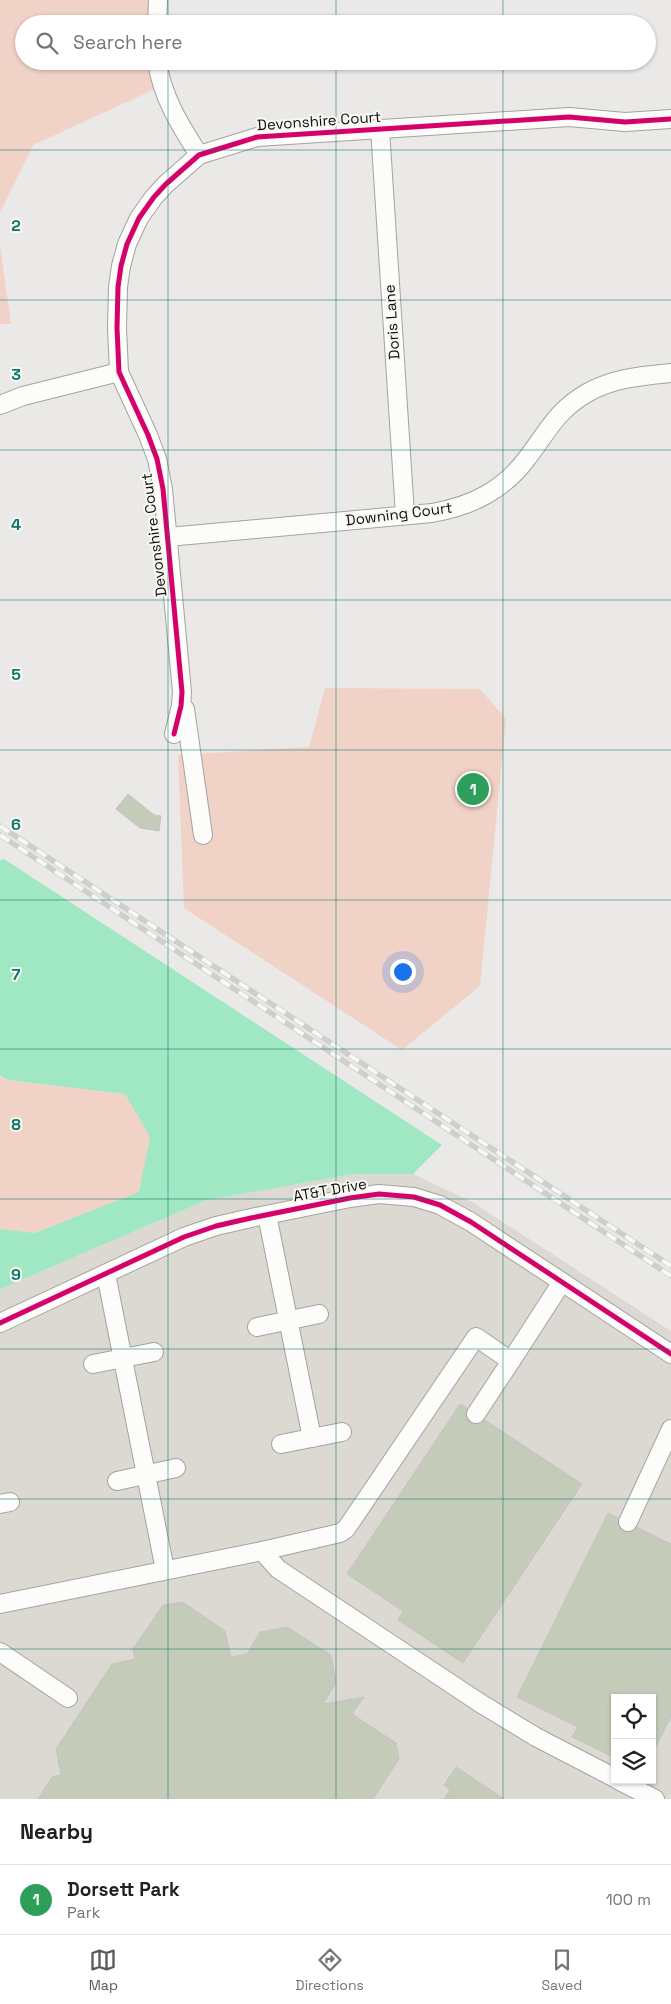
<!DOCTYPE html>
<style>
:root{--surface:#fff;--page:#f2f2f2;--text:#202124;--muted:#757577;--line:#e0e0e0;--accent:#5a5958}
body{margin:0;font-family:"Space Grotesk",sans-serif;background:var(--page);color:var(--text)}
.controls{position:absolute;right:15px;bottom:15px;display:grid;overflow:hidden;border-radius:0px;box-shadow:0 1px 4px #0004}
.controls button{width:45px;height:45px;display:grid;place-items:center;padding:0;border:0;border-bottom:1px solid var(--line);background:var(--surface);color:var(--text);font:25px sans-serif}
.you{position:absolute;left:402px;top:971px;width:18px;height:18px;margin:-12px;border:4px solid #fff;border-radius:50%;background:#1a73e8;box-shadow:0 0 0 8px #1a73e833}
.badge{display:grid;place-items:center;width:32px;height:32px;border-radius:50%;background:var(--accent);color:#fff;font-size:16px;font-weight:700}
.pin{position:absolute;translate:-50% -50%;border:2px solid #fff;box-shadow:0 1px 5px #0006}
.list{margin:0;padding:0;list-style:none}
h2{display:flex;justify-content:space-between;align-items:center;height:65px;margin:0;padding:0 20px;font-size:21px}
h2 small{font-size:16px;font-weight:400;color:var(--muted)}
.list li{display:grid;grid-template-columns:32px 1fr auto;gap:15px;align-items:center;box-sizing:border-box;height:70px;padding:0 20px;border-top:1px solid var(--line)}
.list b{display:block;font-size:19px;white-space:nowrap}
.list p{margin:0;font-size:16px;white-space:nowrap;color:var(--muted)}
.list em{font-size:16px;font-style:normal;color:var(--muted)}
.icon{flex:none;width:28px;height:28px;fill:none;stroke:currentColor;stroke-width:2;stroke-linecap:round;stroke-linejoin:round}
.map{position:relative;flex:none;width:671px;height:1799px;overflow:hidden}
.search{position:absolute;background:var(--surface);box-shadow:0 1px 4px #0004;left:15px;right:15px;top:15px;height:55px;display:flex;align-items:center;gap:12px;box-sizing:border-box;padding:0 18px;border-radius:28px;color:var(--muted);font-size:19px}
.sheet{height:135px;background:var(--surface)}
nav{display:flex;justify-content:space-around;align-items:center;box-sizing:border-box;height:70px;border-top:1px solid var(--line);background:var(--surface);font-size:14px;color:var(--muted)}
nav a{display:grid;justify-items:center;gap:2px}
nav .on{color:var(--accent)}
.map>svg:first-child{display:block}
.built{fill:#dbd9d2;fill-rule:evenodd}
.green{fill:#f1d2c7}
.water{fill:#9fe8c3}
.building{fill:#c4cbb9;stroke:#c4c4c2}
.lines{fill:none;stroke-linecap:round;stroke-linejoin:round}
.minor-casing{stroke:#a4a3a1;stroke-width:20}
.minor{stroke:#fcfcfb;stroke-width:18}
.rail-casing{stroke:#cececd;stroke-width:5.5}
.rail{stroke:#f8f8f3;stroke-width:4;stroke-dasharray:11;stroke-linecap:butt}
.cycleway-casing{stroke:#f8f8f3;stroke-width:8}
.cycleway{stroke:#d6006c;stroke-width:5}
.grid{fill:none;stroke:#0f766e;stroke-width:1;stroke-opacity:0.55}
.labels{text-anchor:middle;stroke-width:4;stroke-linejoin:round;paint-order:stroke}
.street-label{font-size:15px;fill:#0d0c0b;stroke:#f8f8f3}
.grid-label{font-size:16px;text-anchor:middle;font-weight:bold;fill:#0f766e;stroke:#f8f8f3;stroke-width:4;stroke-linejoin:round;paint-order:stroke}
</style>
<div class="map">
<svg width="671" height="1799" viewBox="0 0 671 1799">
<rect width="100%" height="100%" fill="#eae9e7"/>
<path class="built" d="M 353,1174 L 413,1174 L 472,1202 L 671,1331 L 671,1799 L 0,1799 L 0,1289 L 207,1200 ZM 615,1698 L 652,1698 L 652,1780 L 615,1780 Z"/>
<g class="green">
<polygon points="0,0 148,0 150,24 24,24 24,61 153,61 155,89 33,145 0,213"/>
<polygon points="0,246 11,324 0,324"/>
<polygon points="325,688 480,689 506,719 480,986 402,1050 184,908 178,755 309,747"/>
<polygon points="0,1075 8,1080 125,1094 150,1137 140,1192 35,1233 0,1229"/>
</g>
<polygon class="water" points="4,859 442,1145 413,1174 353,1174 207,1200 0,1289 0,1229 35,1233 139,1192 150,1137 125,1094 8,1080 0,1075 0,860"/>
<g class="building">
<polygon points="128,794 154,815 161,816 159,831 140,828 116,809"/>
<polygon points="460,1404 467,1408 465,1414 470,1423 476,1425 485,1420 582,1484 463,1663 398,1620 403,1611 347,1574"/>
<polygon points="608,1513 618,1518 618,1523 623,1531 629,1532 637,1527 671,1544 671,1717 652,1754 652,1698 615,1698 615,1758 572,1737 578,1727 517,1697"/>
<polygon points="183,1602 225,1631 231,1657 247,1654 260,1632 287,1627 331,1655 336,1683 323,1704 364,1697 352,1714 396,1743 399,1759 373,1799 38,1799 52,1777 61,1775 56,1749 112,1664 135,1659 133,1649 163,1605"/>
<polygon points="456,1767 504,1799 444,1799 450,1790 444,1785"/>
</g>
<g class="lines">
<g class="minor-casing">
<g id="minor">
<polyline points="157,24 158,0"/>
<path d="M 157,61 C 162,97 180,125 199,155"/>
<polyline points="380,129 405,515"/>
<polyline points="0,405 23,396 119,372"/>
<path d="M 168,537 L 432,513 C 472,506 504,490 528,457 C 548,431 556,411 587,393 C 613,378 641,376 671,373"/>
<polyline points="185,709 203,835"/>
<polyline points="174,734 181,706 182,692 163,489 157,459 148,435 119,372 117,328 118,287 121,266 127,244 139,218 154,197 166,184 199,155 257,137 569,117 625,122 671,119"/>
<polyline points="267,1215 312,1438"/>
<polyline points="106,1274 165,1570"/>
<polyline points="0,1323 184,1237 216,1226 251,1218 350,1198 379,1194 414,1197 440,1205 471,1222 671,1354"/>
<polyline points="257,1327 319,1314"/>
<polyline points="93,1364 154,1352"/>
<polyline points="476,1414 511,1361"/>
<polyline points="281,1444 342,1432"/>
<polyline points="117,1481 176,1468"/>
<polyline points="0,1504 10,1502"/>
<polyline points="628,1522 671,1429"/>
<polyline points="262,1551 278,1569 480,1703 536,1737 615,1778"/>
<polyline points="0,1604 262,1551 340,1533 346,1529 476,1337 511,1361 562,1282"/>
<polyline points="0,1652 68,1698"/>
<polyline points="618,1780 655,1799"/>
</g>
</g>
<use href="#minor" class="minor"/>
<g class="rail-casing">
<g id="rail">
<polyline points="0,826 671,1266"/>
<polyline points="0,835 671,1276"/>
</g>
</g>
<use href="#rail" class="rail"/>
<g class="cycleway-casing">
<g id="cycleway">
<polyline points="174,734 181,706 182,692 163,489 157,459 148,435 119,372 117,328 118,287 121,266 127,244 139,218 154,197 166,184 199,155 257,137 569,117 625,122 671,119"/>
<polyline points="0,1323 184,1237 216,1226 251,1218 350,1198 379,1194 414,1197 440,1205 471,1222 671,1354"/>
</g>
</g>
<use href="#cycleway" class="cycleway"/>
</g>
<path class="grid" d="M 168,0 L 168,24M 336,0 L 336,24M 503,0 L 503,24M 168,61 L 168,1799M 336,61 L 336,1799M 503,61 L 503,1799M 0,150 L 671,150M 0,300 L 671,300M 0,450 L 671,450M 0,600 L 671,600M 0,750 L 671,750M 0,900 L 671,900M 0,1049 L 671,1049M 0,1199 L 671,1199M 0,1349 L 671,1349M 0,1499 L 671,1499M 0,1649 L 671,1649"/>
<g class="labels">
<g class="street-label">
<text transform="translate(319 121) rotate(-4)" y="5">Devonshire Court</text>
<text transform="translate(392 322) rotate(-94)" y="5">Doris Lane</text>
<text transform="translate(399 514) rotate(-7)" y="5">Downing Court</text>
<text transform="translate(154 535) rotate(-97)" y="5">Devonshire Court</text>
<text transform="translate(330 1190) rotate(-10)" y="5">AT&amp;T Drive</text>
</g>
</g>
<g class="grid-label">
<text x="16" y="231">2</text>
<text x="16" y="380">3</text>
<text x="16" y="530">4</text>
<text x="16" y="680">5</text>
<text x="16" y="830">6</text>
<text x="16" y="980">7</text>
<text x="16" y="1130">8</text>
<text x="16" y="1280">9</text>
</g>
</svg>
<div class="controls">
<button><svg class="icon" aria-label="locate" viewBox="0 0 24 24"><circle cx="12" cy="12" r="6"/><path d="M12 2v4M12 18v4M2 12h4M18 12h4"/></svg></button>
<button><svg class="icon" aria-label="layers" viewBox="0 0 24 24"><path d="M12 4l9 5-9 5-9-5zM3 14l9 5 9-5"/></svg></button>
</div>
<div class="you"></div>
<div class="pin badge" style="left:473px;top:789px;background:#2e9e5b">1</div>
<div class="search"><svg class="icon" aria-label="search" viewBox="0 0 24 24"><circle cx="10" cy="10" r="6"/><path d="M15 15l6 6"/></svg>Search here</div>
</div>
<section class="sheet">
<h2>Nearby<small></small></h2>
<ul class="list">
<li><span class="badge" style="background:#2e9e5b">1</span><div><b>Dorsett Park</b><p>Park</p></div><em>100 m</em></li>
</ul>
</section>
<nav>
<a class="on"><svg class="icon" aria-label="map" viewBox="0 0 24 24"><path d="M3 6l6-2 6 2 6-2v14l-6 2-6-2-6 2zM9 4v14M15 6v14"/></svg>Map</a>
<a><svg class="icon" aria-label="directions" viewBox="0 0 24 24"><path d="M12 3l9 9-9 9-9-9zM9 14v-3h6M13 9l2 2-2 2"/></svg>Directions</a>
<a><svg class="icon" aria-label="saved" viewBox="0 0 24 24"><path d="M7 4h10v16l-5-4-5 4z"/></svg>Saved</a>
</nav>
